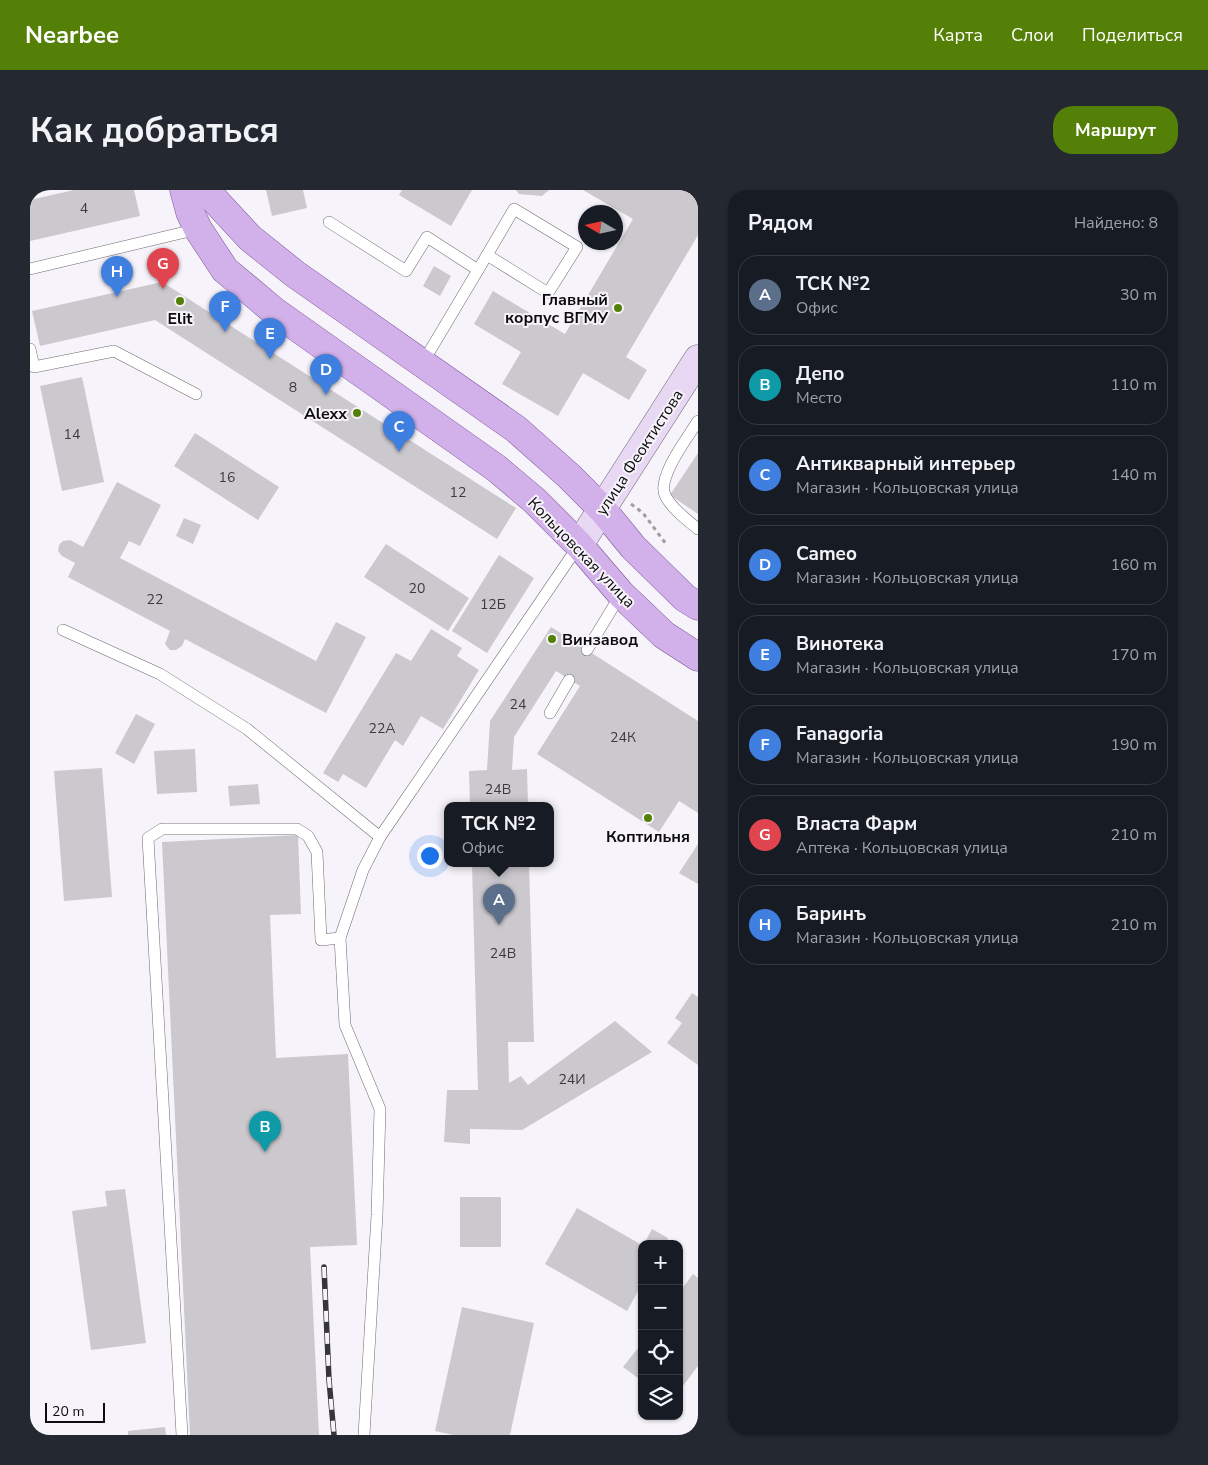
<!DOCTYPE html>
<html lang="ru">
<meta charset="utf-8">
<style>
:root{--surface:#171b24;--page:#242831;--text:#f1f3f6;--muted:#9ea1a6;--line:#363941;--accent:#558008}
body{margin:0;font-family:"Nunito Sans",sans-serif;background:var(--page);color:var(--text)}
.controls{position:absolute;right:15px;bottom:15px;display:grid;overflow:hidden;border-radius:10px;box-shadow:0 1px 4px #0004}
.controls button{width:45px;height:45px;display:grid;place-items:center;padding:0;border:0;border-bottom:1px solid var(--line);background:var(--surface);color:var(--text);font:25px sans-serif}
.compass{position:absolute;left:548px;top:15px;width:45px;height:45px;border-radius:50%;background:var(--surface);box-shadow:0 1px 4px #0004;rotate:279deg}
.scale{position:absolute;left:15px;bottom:12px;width:60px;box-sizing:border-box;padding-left:5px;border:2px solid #0c0b0d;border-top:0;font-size:14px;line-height:18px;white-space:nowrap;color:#0c0b0d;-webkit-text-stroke:4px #f7f3fa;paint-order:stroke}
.you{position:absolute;left:399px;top:665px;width:18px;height:18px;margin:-12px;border:4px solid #fff;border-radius:50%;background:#1a73e8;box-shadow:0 0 0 8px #1a73e833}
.badge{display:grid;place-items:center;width:32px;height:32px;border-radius:50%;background:var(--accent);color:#fff;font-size:16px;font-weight:700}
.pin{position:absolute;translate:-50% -41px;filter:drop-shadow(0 1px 2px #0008)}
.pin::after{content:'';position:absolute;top:26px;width:18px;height:15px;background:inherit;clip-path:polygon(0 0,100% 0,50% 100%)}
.popup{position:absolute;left:414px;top:612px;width:110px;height:65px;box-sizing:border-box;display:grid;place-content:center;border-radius:10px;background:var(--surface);filter:drop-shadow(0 1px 4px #0005);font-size:16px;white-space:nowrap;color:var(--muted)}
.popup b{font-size:19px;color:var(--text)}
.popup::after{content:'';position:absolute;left:50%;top:100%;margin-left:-10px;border:10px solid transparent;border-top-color:var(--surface)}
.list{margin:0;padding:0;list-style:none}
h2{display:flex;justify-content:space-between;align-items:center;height:65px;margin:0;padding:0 20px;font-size:21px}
h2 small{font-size:16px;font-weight:400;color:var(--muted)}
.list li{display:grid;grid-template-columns:32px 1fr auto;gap:15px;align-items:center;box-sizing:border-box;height:80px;margin:0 10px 10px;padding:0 10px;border:1px solid var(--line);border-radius:20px}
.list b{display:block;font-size:19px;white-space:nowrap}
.list p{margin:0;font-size:16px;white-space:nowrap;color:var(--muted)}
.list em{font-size:16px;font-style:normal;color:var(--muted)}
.icon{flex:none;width:28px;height:28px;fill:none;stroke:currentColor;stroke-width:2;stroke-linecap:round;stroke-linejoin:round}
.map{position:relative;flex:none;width:668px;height:1245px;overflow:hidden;border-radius:20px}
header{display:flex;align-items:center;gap:30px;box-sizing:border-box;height:70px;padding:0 25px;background:var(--accent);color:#fff}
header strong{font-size:24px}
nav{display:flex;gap:28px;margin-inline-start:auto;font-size:18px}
.intro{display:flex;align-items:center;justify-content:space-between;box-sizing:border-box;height:120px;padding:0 30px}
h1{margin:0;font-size:35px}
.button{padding:12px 22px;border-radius:20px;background:var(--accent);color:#fff;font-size:18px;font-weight:700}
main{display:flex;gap:30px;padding:0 30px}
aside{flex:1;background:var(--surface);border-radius:20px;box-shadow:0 1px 4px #0004}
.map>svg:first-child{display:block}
.building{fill:#cbc8ce}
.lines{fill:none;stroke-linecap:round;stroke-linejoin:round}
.lane-casing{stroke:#6d6a6f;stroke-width:12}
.secondary-casing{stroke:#6d6a6f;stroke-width:29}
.primary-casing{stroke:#795494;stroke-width:29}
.path{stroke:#a09da2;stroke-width:3;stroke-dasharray:4 4;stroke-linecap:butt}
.lane{stroke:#fff;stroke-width:11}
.secondary{stroke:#e8d8f4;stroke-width:28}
.primary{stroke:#d2b0ea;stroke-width:28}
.rail-casing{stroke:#363538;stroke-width:5.5}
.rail{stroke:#f7f3fa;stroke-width:4;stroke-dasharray:11;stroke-linecap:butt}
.poi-dot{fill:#558008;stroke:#f7f3fa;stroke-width:2}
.labels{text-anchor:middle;stroke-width:4;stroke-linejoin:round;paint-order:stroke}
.number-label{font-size:14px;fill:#3c3a3d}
.poi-label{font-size:16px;font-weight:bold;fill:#0c0b0d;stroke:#f7f3fa;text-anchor:end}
.street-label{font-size:16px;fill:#0c0b0d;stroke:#f7f3fa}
</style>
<header>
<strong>Nearbee</strong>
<nav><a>Карта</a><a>Слои</a><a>Поделиться</a></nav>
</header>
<div class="intro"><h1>Как добраться</h1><a class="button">Маршрут</a></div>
<main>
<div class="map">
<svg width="668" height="1245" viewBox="0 0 668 1245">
<rect width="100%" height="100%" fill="#f7f3fa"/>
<g class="building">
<polygon points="44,0 104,0 110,26 0,51 0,10"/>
<polygon points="236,0 273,0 277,18 242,26"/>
<polygon points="372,0 442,0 421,36 369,5"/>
<polygon points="486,0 519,0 512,6 489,4"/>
<polygon points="553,0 668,0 668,45 596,167 617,180 599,210 553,183 528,226 472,194 491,162 444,134 463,101 535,144 603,29"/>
<polygon points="404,76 421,86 410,106 393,96"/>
<polygon points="132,92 486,318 467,349 125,130 10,156 2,121"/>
<polygon points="52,187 74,292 32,301 10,196"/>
<polygon points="165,243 249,297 228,330 144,276"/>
<polygon points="668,263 668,324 640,305"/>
<polygon points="87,292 131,315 110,356 99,351 90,368 286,471 306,432 336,447 296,523 155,449 152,456 146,460 140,460 135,454 140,441 38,387 45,373 32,366 28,361 29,355 33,351 40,350 53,357"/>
<polygon points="154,328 171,335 163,354 146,346"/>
<polygon points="356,354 439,408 418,441 334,387"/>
<polygon points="469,365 504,388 457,463 422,441"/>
<polygon points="521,437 668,531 668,623 649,611 629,642 507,564 550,496 526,481 484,547 482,580 497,579 498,616 440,616 439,581 457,580 460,531"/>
<polygon points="401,439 432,458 427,466 449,480 413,539 391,526 373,556 365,550 336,598 313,584 308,592 293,583 366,463 381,471"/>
<polygon points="106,524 125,534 104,574 85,563"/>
<polygon points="165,559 167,602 127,604 124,561"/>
<polygon points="72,578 82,707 34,711 24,581"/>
<polygon points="228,594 230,614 200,616 198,596"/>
<polygon points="268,645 271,724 240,725 246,868 318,864 327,1055 280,1057 289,1245 160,1245 132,652"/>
<polygon points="668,654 668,694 649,683"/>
<polygon points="442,674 499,674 504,852 478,852 479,893 491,886 498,895 585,831 622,862 492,940 440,939 440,954 414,952 417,900 448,900"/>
<polygon points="662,803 668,807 668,875 637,853 652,833 645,828"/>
<polygon points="95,999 116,1153 61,1160 42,1021 77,1016 75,1001"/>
<rect x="430" y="1007" width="41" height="50"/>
<polygon points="547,1018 612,1055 612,1094 597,1121 515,1074"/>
<polygon points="622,1039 638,1048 635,1054 614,1054"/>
<polygon points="663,1084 668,1088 668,1176 649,1201 649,1103"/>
<polygon points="432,1117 504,1133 480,1245 423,1245 405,1241"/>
<polygon points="612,1153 612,1191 593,1177"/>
<polygon points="135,1237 136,1245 98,1245 98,1241"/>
</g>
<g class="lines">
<g class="lane-casing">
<g id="lane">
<polygon points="484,19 547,57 518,103 457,65"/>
<polyline points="299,32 376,81 397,47 448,80"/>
<polyline points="0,79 168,39"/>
<polyline points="0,159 4,177 84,161 166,204"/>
<polyline points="392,174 457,65"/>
<path d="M 668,231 C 658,247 627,287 635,305 C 640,317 658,331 668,339"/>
<polyline points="33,440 130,484 217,539 350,647"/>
<polyline points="557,460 591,404"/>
<polyline points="520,523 539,490"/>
<polyline points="152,1245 118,648 132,639 267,639 278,646 287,662 291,750 310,748"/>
<polyline points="334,1245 347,1025 350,919 315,835 310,748 333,680 350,647 549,355"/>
</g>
</g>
<g class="secondary-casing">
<polyline id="secondary" points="549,355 668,169"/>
</g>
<g class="primary-casing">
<g id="primary">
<polyline points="154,0 160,22 168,39 195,80 244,121 466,278 504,310 549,355 591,404 634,445 668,467"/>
<polyline points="179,0 181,6 220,48 265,84 486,239 539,286 572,319 603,357 655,408 668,416"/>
</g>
</g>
<polyline class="path" points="601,314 613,323 636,354"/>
<use href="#lane" class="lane"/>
<use href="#secondary" class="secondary"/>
<use href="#primary" class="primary"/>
<g class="rail-casing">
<polyline id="rail" points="294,1077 299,1190 304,1245"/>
</g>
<use href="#rail" class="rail"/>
</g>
<g class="poi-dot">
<circle cx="150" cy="111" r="5"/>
<circle cx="588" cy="118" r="5"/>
<circle cx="327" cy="223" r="5"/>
<circle cx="522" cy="449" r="5"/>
<circle cx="618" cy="628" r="5"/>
</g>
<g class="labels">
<g class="number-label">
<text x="54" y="23">4</text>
<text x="263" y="202">8</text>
<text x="42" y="249">14</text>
<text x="197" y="292">16</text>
<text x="428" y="307">12</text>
<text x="387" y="403">20</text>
<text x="125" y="414">22</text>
<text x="463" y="419">12Б</text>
<text x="488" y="519">24</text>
<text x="352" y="543">22А</text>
<text x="593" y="552">24К</text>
<text x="468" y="604">24В</text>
<text x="473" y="768">24В</text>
<text x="542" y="894">24И</text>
</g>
<g class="poi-label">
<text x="578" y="115">Главный<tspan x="578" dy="18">корпус ВГМУ</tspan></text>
<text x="150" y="134" text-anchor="middle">Elit</text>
<text x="317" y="229">Alexx</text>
<text x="532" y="455" text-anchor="start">Винзавод</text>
<text x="618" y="652" text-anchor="middle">Коптильня</text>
</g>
<g class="street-label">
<text transform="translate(609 262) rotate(-57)" y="6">улица Феоктистова</text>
<text transform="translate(552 362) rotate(46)" y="6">Кольцовская улица</text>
</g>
</g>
</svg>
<div class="controls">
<button>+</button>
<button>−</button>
<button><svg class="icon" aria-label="locate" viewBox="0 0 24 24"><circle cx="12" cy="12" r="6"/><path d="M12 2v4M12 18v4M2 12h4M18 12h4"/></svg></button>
<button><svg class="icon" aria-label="layers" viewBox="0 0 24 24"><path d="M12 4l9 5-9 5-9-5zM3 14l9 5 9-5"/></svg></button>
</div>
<svg class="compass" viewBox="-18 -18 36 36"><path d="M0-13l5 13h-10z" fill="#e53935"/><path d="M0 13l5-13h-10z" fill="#9ea1a6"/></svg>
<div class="scale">20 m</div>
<div class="you"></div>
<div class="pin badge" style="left:469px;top:735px;background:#5c6f8a">A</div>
<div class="popup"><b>ТСК №2</b>Офис</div>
<div class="pin badge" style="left:235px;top:962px;background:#0f9aa8">B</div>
<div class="pin badge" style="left:369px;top:262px;background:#3f7fe0">C</div>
<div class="pin badge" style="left:296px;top:205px;background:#3f7fe0">D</div>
<div class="pin badge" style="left:240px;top:169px;background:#3f7fe0">E</div>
<div class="pin badge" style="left:195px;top:142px;background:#3f7fe0">F</div>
<div class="pin badge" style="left:133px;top:99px;background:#e0444e">G</div>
<div class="pin badge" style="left:87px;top:107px;background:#3f7fe0">H</div>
</div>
<aside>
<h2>Рядом<small>Найдено: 8</small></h2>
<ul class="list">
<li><span class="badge" style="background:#5c6f8a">A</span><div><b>ТСК №2</b><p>Офис</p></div><em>30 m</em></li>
<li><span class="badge" style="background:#0f9aa8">B</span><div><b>Депо</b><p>Место</p></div><em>110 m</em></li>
<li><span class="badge" style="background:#3f7fe0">C</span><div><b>Антикварный интерьер</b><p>Магазин · Кольцовская улица</p></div><em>140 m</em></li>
<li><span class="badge" style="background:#3f7fe0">D</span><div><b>Cameo</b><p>Магазин · Кольцовская улица</p></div><em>160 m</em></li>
<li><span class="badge" style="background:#3f7fe0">E</span><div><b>Винотека</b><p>Магазин · Кольцовская улица</p></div><em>170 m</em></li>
<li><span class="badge" style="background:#3f7fe0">F</span><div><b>Fanagoria</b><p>Магазин · Кольцовская улица</p></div><em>190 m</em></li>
<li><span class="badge" style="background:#e0444e">G</span><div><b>Власта Фарм</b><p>Аптека · Кольцовская улица</p></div><em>210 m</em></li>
<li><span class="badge" style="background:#3f7fe0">H</span><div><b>Баринъ</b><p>Магазин · Кольцовская улица</p></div><em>210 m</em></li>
</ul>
</aside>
</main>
